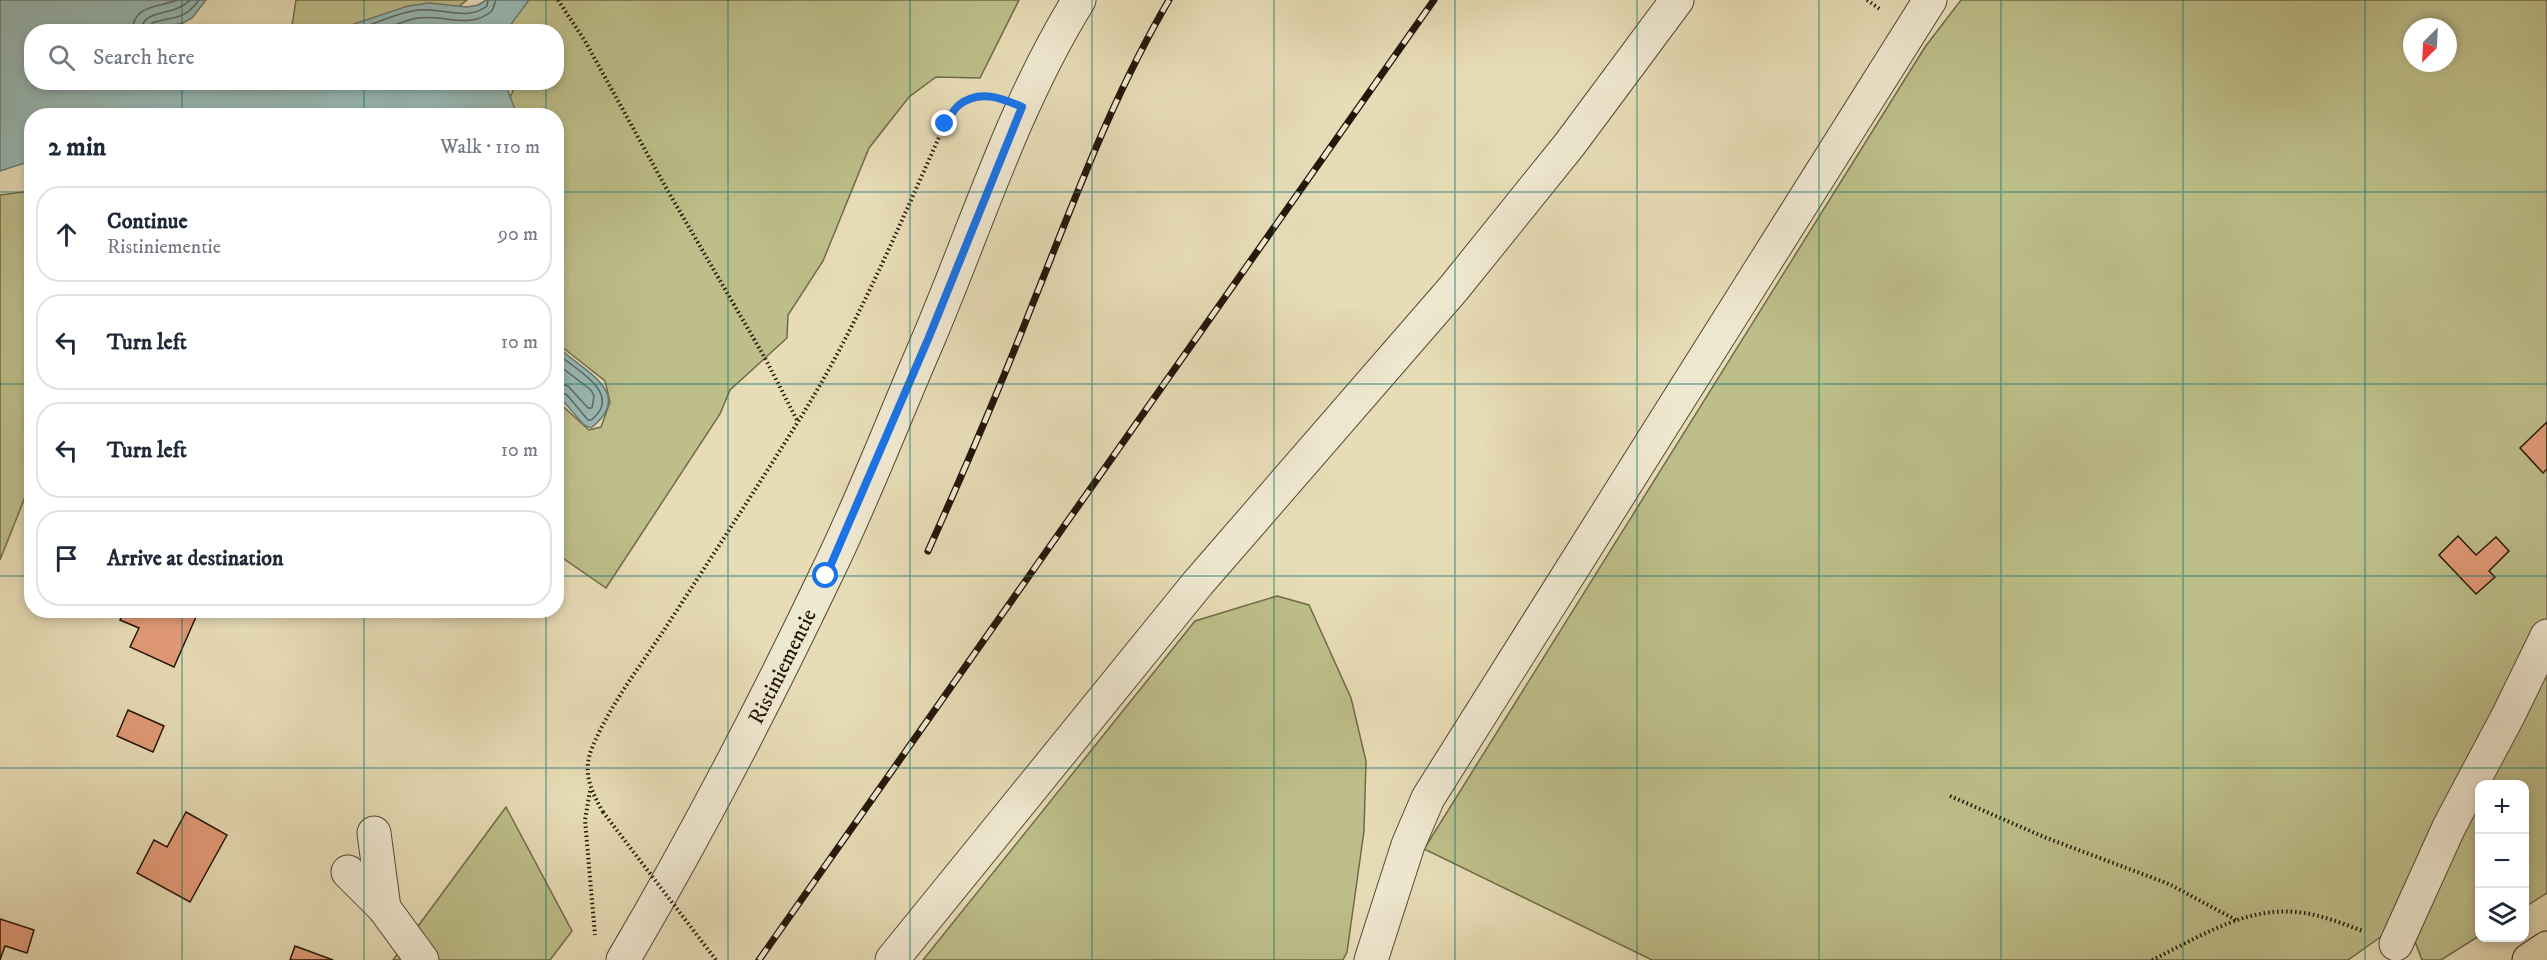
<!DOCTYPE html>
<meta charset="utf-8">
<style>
:root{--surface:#fff;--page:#f2f2f3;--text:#1f2937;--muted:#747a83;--line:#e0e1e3}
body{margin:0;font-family:"IM FELL DW Pica",serif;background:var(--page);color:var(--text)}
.controls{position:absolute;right:18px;bottom:18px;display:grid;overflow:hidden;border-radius:12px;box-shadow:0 3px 9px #0003}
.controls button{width:54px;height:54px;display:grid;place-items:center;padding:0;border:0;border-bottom:2px solid var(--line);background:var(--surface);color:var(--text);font:30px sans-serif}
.compass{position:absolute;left:2403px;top:18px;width:54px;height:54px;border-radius:50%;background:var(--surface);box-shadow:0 3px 9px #0003;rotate:204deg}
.stop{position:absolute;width:18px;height:18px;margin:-14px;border:4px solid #1a73e8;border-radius:50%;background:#fff}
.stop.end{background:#1a73e8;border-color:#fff;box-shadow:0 2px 6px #0008}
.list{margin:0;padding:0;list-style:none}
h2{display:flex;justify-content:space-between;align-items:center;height:78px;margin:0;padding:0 24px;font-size:26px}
h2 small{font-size:20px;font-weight:400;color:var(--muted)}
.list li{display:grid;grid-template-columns:39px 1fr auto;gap:18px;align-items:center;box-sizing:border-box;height:96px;margin:0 12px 12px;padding:0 12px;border:2px solid var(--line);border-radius:24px}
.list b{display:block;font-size:22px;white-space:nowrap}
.list p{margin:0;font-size:20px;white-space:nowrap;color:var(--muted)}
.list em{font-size:20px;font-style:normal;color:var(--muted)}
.icon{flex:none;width:33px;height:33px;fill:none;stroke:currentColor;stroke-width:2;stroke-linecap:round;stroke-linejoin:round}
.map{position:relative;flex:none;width:2547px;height:960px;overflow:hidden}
.search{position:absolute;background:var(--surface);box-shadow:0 3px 9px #0003;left:24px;top:24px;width:540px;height:66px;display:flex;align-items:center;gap:15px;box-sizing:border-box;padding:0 21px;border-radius:24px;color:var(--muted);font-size:22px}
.panel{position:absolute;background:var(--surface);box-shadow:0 3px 9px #0003;left:24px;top:108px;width:540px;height:510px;border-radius:24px}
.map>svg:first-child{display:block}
.green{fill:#bdbe89;stroke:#706a4a;stroke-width:1.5;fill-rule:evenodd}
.water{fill:#98bab6;stroke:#6a7971;stroke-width:1.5}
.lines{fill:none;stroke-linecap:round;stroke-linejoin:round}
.shore{stroke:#5e6860;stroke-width:1.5}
.building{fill:#e39b78;stroke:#24170a;stroke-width:1.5}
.minor-casing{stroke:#554835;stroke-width:35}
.major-casing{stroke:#24170a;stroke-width:35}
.path{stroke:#24170a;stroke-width:4;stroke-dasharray:1.5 3;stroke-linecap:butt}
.minor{stroke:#efe8d0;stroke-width:33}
.major{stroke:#e7dcb6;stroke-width:33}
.rail-casing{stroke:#24170a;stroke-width:7}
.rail{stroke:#efe8d0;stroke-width:4.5;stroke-dasharray:14;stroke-linecap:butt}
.path-bridge{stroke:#24170a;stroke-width:4;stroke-dasharray:1.5 3;stroke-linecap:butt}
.route{stroke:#1a73e8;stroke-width:8}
.grid{fill:none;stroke:#0f766e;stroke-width:1.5;stroke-opacity:0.55}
.labels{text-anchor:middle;stroke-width:5;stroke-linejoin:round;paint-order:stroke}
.street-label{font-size:22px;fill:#24170a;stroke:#efe8d0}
</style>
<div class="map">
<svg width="2547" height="960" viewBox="0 0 2547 960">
<rect width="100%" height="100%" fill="#e7dcb6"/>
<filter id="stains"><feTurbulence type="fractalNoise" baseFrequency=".00333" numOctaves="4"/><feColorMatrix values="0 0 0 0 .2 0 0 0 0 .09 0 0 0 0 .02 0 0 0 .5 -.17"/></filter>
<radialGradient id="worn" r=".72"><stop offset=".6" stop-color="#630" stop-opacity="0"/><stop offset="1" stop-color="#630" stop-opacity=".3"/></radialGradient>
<g class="green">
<polygon points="296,0 467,0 458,7 349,31 291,32"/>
<polygon points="520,0 1019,0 980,78 936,77 909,97 869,148 823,261 788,315 787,338 730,390 720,414 606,588 557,554 557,401 589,430 601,427 610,402 605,381 557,343 556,116 353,115 472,82 507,103 513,91 508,83 556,82 556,32 493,31"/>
<path d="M 1961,0 L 2547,0 L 2547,893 L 2525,907 L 2524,784 L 2480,784 L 2479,936 L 2441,960 L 2422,960 L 2414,939 L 2392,929 L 2348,960 L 1652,960 L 1424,849 L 1925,47 ZM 2412,27 L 2448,27 L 2448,63 L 2412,63 Z"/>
<polygon points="31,191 31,482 0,560 0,195"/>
<polygon points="1277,596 1309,605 1351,698 1366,761 1364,831 1347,952 1343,960 923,960 1195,621"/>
<polygon points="506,807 572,931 550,960 393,960"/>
</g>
<g class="water">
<polygon points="0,0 206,0 192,18 183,23 147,31 32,32 32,82 505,83 517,115 32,116 31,161 0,171"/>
<polygon points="486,0 529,0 506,31 333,31 408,6 429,3 467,7 478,5"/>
<path d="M 556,345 C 578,369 638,391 591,428 L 584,425 L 557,394 Z"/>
</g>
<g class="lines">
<g class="shore">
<path d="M 132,32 C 133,4 158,8 177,0"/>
<path d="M 141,32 C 142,7 173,18 190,0"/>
<path d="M 148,32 L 152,23 C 173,16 184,21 199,0"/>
<path d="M 351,32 C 372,25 395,13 418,10 C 440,7 467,22 487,6 L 488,0"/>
<path d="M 377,32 C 391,27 404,20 418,18 C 443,14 470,30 492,11 L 496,0"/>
<path d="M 403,32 C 429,22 455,32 482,28 L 484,32"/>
<path d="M 556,353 C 574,368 625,394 591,420 L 588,420 L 567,395 L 556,390"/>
<polyline points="556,363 591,390 594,396 592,408 588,408 568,386 556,382"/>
</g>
</g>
<g class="building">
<polygon points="2547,422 2547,469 2543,473 2520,448"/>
<polygon points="2458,536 2476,555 2496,537 2509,551 2489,571 2495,577 2476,594 2439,555"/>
<polygon points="125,610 199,610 174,667 130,647 139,628 120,620"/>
<polygon points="128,710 164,726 153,752 117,736"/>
<polygon points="186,812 227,835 190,902 137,873 154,840 167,847"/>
<polygon points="0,919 34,930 27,953 5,946 0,960"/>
<polygon points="295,946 333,960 290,960"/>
</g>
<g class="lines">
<g class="minor-casing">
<g id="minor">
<polyline points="374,833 384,908"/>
<polyline points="348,872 384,908 422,960"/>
<polyline points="2396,944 2449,827 2509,714 2547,636"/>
<path id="s1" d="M 623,960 C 696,836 763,707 825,577 C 862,502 892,423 925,347 C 975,231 1012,108 1079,0"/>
<polyline points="892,960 1198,583 1454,288 1570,144 1677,0"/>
<polyline points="1371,960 1408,845 1428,798 1930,0"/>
</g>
</g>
<g class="major-casing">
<polyline id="major" points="2529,960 2547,948"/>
</g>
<g class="path">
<polyline points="558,0 585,41 665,186 765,358 798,422"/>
<polyline points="1867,0 1881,10"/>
<polyline points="590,791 585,820 595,935"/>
<polyline points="1950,796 2044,837 2169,884 2236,920"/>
<path d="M 603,812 C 591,791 582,772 592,748 C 610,704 642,664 668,624 C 711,558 754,492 796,425 C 856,330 899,226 945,124 C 957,107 966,97 988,97"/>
<path d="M 2152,960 C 2196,939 2244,907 2296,912 C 2319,914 2341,923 2363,931"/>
</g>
<use href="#minor" class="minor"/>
<use href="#major" class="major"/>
<g class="rail-casing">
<g id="rail">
<path d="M 928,551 C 964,471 999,390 1031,308 C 1073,204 1112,97 1169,0"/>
<polyline points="759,960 1434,0"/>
</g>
</g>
<use href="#rail" class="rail"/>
<polyline class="path-bridge" points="603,812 716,960"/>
</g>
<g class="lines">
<path class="route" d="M 826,576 L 929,337 L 1022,107 C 1002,98 979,89 959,105 C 954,109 949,118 945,124"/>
</g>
<path class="grid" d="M 182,0 L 182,32M 364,0 L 364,32M 546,0 L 546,32M 728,0 L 728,960M 910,0 L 910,960M 1092,0 L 1092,960M 1274,0 L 1274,960M 1455,0 L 1455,960M 1637,0 L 1637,960M 1819,0 L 1819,960M 2001,0 L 2001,960M 2183,0 L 2183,960M 2365,0 L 2365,960M 182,82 L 182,116M 364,82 L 364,116M 546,82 L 546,116M 0,192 L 32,192M 556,192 L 2547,192M 0,384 L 32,384M 556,384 L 2547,384M 0,576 L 32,576M 556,576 L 2547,576M 182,610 L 182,960M 364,610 L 364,960M 546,610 L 546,960M 0,768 L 2547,768"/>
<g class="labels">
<g class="street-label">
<text dy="8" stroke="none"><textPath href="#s1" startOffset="334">Ristiniementie</textPath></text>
</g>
</g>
<rect width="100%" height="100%" filter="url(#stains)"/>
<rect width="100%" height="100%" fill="url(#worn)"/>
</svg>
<div class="controls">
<button>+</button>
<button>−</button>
<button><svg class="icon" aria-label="layers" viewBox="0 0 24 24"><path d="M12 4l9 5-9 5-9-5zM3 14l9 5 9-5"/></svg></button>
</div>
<svg class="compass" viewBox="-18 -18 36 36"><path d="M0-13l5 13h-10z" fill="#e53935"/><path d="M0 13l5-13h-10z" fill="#747a83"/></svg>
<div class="stop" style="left:826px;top:576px"></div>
<div class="stop end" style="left:945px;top:124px"></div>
<div class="search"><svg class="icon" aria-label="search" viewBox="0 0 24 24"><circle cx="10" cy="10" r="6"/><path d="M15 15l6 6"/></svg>Search here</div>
<section class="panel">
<h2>2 min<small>Walk · 110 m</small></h2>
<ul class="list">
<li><svg class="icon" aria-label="ahead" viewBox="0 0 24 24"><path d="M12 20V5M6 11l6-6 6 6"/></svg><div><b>Continue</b><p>Ristiniementie</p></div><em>90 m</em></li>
<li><svg class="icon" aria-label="left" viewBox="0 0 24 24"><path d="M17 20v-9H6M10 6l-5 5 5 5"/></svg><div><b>Turn left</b></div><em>10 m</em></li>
<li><svg class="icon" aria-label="left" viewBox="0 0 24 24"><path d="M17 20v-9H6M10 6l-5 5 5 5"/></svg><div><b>Turn left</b></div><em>10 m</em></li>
<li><svg class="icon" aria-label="arrive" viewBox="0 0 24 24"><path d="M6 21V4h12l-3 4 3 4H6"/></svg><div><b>Arrive at destination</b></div></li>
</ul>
</section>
</div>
